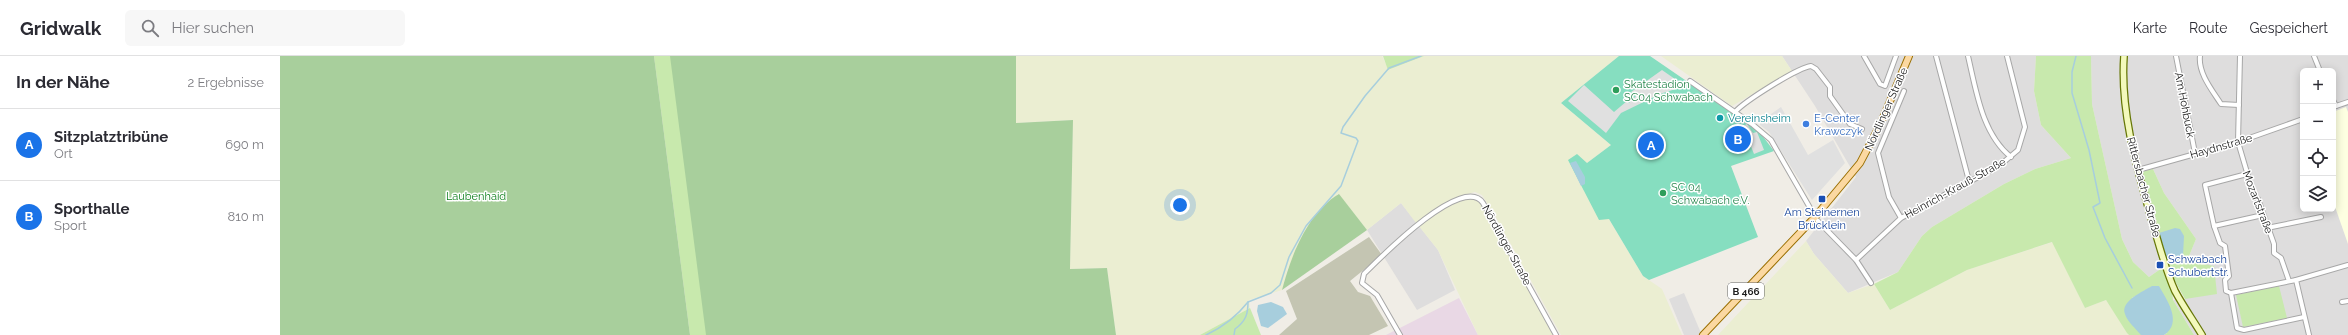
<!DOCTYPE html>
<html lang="de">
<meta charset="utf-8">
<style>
:root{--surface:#fff;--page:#f7f7f7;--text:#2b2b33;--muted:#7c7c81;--line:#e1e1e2;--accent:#1a73e8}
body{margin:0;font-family:Raleway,sans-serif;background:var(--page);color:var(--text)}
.controls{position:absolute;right:12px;top:12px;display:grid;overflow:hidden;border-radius:6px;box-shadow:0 2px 10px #0003}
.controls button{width:36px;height:36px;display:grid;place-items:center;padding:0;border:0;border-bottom:1px solid var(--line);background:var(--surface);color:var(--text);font:20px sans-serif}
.you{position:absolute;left:900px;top:149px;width:14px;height:14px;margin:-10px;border:3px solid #fff;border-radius:50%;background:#1a73e8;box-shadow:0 0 0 6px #1a73e833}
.badge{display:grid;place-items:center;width:26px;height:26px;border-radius:50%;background:var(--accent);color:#fff;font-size:13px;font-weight:700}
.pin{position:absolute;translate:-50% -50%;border:2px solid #fff;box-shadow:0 1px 4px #0006}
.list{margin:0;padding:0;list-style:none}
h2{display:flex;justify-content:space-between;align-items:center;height:52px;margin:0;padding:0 16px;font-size:17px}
h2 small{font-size:13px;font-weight:400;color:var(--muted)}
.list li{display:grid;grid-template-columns:26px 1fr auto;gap:12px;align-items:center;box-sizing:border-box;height:72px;padding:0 16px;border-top:1px solid var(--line)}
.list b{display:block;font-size:15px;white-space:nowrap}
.list p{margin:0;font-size:13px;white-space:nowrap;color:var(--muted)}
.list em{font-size:13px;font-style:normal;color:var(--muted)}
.icon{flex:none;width:22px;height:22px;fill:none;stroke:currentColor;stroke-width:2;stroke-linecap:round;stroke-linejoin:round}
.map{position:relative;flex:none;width:2068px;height:279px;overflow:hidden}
header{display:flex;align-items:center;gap:24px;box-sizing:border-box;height:56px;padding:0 20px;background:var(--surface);border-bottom:1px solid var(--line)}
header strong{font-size:19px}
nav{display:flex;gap:22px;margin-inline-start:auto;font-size:14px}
.search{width:280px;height:36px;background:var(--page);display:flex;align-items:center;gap:10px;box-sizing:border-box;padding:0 14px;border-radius:6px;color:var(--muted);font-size:15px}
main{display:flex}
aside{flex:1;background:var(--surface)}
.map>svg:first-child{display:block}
.residential{fill:#dedddd;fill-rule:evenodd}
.industrial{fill:#e9d8e5}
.education{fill:#fdffe1}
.construction{fill:#c4c5b2}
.farmland{fill:#ebeed2}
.grass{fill:#c8e9ad}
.forest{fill:#a8cf9c}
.pitch{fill:#86dec0}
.parking{fill:#e0e0e0}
.water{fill:#a7cedd}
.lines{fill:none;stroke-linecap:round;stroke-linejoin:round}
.stream{stroke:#a7cedd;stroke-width:1.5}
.street-casing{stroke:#a7a7a7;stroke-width:6}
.secondary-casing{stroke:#667706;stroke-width:8}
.primary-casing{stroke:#9a6f02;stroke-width:8}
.street{stroke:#fff;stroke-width:4}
.secondary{stroke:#f3f9bc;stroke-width:5.5}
.primary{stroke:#fbd8a1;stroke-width:6}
.leisure-dot{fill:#2e9e5b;stroke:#fff;stroke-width:1.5}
.culture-dot{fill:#0f9aa8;stroke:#fff;stroke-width:1.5}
.shop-dot{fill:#3f7fe0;stroke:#fff;stroke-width:1.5}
.transit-dot{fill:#1a4fb4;stroke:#fff;stroke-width:1.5}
.labels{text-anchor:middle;stroke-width:3;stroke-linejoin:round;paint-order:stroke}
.shield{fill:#fff;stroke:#636363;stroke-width:1}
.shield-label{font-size:10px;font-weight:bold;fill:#202020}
.leisure-label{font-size:11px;fill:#27864d;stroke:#fff;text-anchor:start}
.street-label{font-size:11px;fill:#202020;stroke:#fff}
.culture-label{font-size:11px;fill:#0d838f;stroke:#fff;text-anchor:start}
.shop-label{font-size:11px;fill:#366cbe;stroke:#fff;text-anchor:start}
.park-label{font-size:11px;fill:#0d7f1c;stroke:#fff}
.transit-label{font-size:11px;fill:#164399;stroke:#fff}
</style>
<header>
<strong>Gridwalk</strong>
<div class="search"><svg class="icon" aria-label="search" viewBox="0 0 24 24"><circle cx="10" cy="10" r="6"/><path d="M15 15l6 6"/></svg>Hier suchen</div>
<nav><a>Karte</a><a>Route</a><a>Gespeichert</a></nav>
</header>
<main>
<aside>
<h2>In der Nähe<small>2 Ergebnisse</small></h2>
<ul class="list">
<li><span class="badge">A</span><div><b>Sitzplatztribüne</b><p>Ort</p></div><em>690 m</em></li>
<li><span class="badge">B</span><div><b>Sporthalle</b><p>Sport</p></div><em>810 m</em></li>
</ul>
</aside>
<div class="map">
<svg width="2068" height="279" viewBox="0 0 2068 279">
<rect width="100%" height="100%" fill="#f0ede6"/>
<g class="residential">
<polygon points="1502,0 1756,0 1754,35 1761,69 1791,102 1755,113 1724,128 1652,171 1642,180 1618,216 1568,237 1534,198 1526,185 1576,121 1535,50"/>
<path d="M 1811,0 L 2068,0 L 2068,279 L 1914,279 L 1893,244 L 1905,243 L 1907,205 L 1916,183 L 1884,137 L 1873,113 L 1856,117 L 1882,212 L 1869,221 L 1853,206 L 1842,183 L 1812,48 ZM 2023,15 L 2053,15 L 2053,153 L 2023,153 Z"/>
<polygon points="1121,147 1158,194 1175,234 1137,254 1087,174"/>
<polygon points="1404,237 1421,277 1419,279 1404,279 1389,243"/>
</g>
<polygon class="industrial" points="1179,242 1198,279 1106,279"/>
<polygon class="education" points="2066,51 2068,56 2068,188 2053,145 2053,56"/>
<polygon class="construction" points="1089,181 1102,199 1070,225 1078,236 1090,240 1108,270 1089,279 999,279 1017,263 1006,235"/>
<g class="farmland">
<polygon points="736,0 1102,0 1109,14 1144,0 1339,0 1281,47 1331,89 1307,107 1329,163 1363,220 1382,233 1402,279 1281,279 1214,158 1202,139 1195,136 1180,140 1136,167 1121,147 1087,174 1058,138 1008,212 1002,234 969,244 970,252 920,279 836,279 827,212 790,213 793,64 736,67"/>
<polygon points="1381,0 1502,0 1512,15 1452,50"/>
<polygon points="1190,140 1200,144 1276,279 1198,279 1158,194 1138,169 1176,146"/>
<polygon points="1526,185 1534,198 1568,237 1594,228 1610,254 1687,214 1773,186 1805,252 1826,244 1849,279 1438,279"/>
</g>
<g class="grass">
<polygon points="374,0 392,0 427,279 410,279"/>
<polygon points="1103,0 1144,0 1108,14"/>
<polygon points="1756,0 1811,0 1812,48 1842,183 1853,206 1869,221 1882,212 1856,117 1873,113 1884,137 1916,183 1907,205 1934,210 1937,238 1905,243 1890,216 1893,244 1914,279 1884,279 1887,277 1879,230 1873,230 1852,242 1862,279 1849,279 1847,277 1826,244 1805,252 1772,186 1687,214 1610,254 1594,228 1618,216 1642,180 1652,171 1724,128 1755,113 1791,102 1761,69 1754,35"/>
<polygon points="1999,230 2007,262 1963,271 1956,239"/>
<polygon points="970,252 981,279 920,279"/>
</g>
<g class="forest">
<polygon points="0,0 374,0 410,279 0,279"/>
<polygon points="390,0 736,0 736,67 793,64 790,213 827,212 836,279 426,279"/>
<path d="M 1059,138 L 1087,174 L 1002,234 C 1011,200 1027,157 1059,138 Z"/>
</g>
<polygon class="pitch" points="1339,0 1370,0 1478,74 1494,95 1451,110 1478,181 1369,224 1363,220 1329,163 1319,164 1288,104 1297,98 1307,107 1331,89 1281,47"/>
<g class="parking">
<polygon points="1382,14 1405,30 1380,38 1341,57 1326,77 1288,45 1304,29 1334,56 1347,45 1349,47 1356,40 1351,36"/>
<polygon points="1501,51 1528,99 1553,84 1565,107 1532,144 1489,76 1480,69 1481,65"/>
<polygon points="1467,68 1473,77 1477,76 1484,94 1474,98 1463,70"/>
</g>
<g class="water">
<polygon points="1296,105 1305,121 1305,128 1301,130 1290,107"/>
<polygon points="1895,172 1900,173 1904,180 1903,200 1897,205 1888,206 1879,177"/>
<path d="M 1872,230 L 1879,230 C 1887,244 1903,267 1884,279 L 1861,279 C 1856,273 1847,265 1845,258 C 1840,245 1864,235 1872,230 Z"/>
<polygon points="991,246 1003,251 1007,258 988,272 981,270 977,255 978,249"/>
</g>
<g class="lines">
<g class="stream">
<polyline points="1796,0 1792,16 1792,37 1809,94 1820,147 1813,151 1825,182 1852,232"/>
<path d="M 926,279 C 943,271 957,260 968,246"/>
<path d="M 954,279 L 955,273 C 966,265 968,258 968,246 L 991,237 L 1000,229 L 1009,201 L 1026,170 L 1061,130 L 1078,85 L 1076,82 L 1061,77 L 1063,71 L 1085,40 L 1109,12 L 1141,0"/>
</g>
<g class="street-casing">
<g id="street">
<polyline points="1584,0 1600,28 1605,30 1616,0"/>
<polyline points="1656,0 1689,125"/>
<path d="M 1688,0 C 1696,34 1702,78 1731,101"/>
<polyline points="1896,0 1915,97"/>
<path d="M 1920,0 C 1918,17 1932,34 1941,48 L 1959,49"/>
<polyline points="1960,0 1958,86 1974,140 1978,143 1994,188 1994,197 2001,202 2009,225"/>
<polyline points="2034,0 2040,15"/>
<polyline points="1410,25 1472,68 1491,84 1537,164 1576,204 1591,227"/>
<polyline points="2053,44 2056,50"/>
<polyline points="2053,51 2068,46"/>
<path d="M 1455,56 C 1465,45 1517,12 1531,10 L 1536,13 L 1550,31 L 1550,40 L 1570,68 L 1582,73"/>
<polyline points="1858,114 1958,86 2023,63"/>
<polyline points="1967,118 1925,129 1934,170 1983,159"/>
<polyline points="1621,162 1609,141 1598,97 1624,35"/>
<polyline points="1934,170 1940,187 1945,190 1949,220 1945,224 1946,235 1951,237"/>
<polyline points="1987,172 2041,161"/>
<polyline points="1576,204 1621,162 1719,110 1738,94 1745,71 1727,0"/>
<polyline points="2016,224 1951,237 1957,272 1964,274 2024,261"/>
<polyline points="2062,246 2068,245"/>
<path d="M 1120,279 L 1097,239 L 1082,227 L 1084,218 C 1100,202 1183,117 1203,147 L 1276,279"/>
<polyline points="2029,279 2016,224 2068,209"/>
</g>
</g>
<g class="secondary-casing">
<path id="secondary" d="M 1844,0 C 1840,56 1857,112 1872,165 C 1879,188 1885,213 1895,235 C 1903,250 1913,264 1922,279"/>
</g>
<g class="primary-casing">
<polyline id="primary" points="1423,279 1535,161 1580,107 1600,69 1629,0"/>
</g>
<use href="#street" class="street"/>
<use href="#secondary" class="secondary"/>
<use href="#primary" class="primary"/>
</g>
<g class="leisure-dot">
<circle cx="1336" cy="34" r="4"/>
<circle cx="1383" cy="137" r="4"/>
</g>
<circle class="culture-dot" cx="1440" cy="62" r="4"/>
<circle class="shop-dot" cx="1526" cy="68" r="4"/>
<g class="transit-dot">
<rect x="1538" y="139" width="8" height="8" rx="2"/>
<rect x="1876" y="205" width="8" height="8" rx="2"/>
</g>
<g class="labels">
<rect class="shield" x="1448" y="227" width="36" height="16" rx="3"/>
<g class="shield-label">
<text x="1466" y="239">B 466</text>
</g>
<g class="leisure-label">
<text x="1344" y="32">Skatestadion<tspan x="1344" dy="13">SC04 Schwabach</tspan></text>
<text x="1391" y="135">SC 04<tspan x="1391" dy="13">Schwabach e.V.</tspan></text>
</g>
<g class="street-label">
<text transform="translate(1905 49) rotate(79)" y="4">Am Hohbuck</text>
<text transform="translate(1606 53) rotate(-66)" y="4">Nördlinger Straße</text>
<text transform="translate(1941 90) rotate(-16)" y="4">Haydnstraße</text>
<text transform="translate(1864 131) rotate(75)" y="4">Rittersbacher Straße</text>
<text transform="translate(1675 132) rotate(-29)" y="4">Heinrich-Krauß-Straße</text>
<text transform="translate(1978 146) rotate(69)" y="4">Mozartstraße</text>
<text transform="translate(1227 189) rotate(61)" y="4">Nördlinger Straße</text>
</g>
<g class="culture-label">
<text x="1448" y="66">Vereinsheim</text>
</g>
<g class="shop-label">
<text x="1534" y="66">E-Center<tspan x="1534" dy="13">Krawczyk</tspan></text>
</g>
<g class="park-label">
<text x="196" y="144">Laubenhaid</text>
</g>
<g class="transit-label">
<text x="1542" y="160">Am Steinernen<tspan x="1542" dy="13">Brücklein</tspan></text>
<text x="1888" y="207" text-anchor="start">Schwabach<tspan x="1888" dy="13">Schubertstr.</tspan></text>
</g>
</g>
</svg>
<div class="controls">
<button>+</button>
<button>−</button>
<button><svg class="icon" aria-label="locate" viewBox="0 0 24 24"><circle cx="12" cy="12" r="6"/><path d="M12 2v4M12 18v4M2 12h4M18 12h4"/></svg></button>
<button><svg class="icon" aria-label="layers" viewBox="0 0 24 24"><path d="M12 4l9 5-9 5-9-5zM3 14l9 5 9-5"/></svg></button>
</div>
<div class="you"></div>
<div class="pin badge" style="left:1371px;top:89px">A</div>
<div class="pin badge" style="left:1458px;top:83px">B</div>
</div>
</main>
